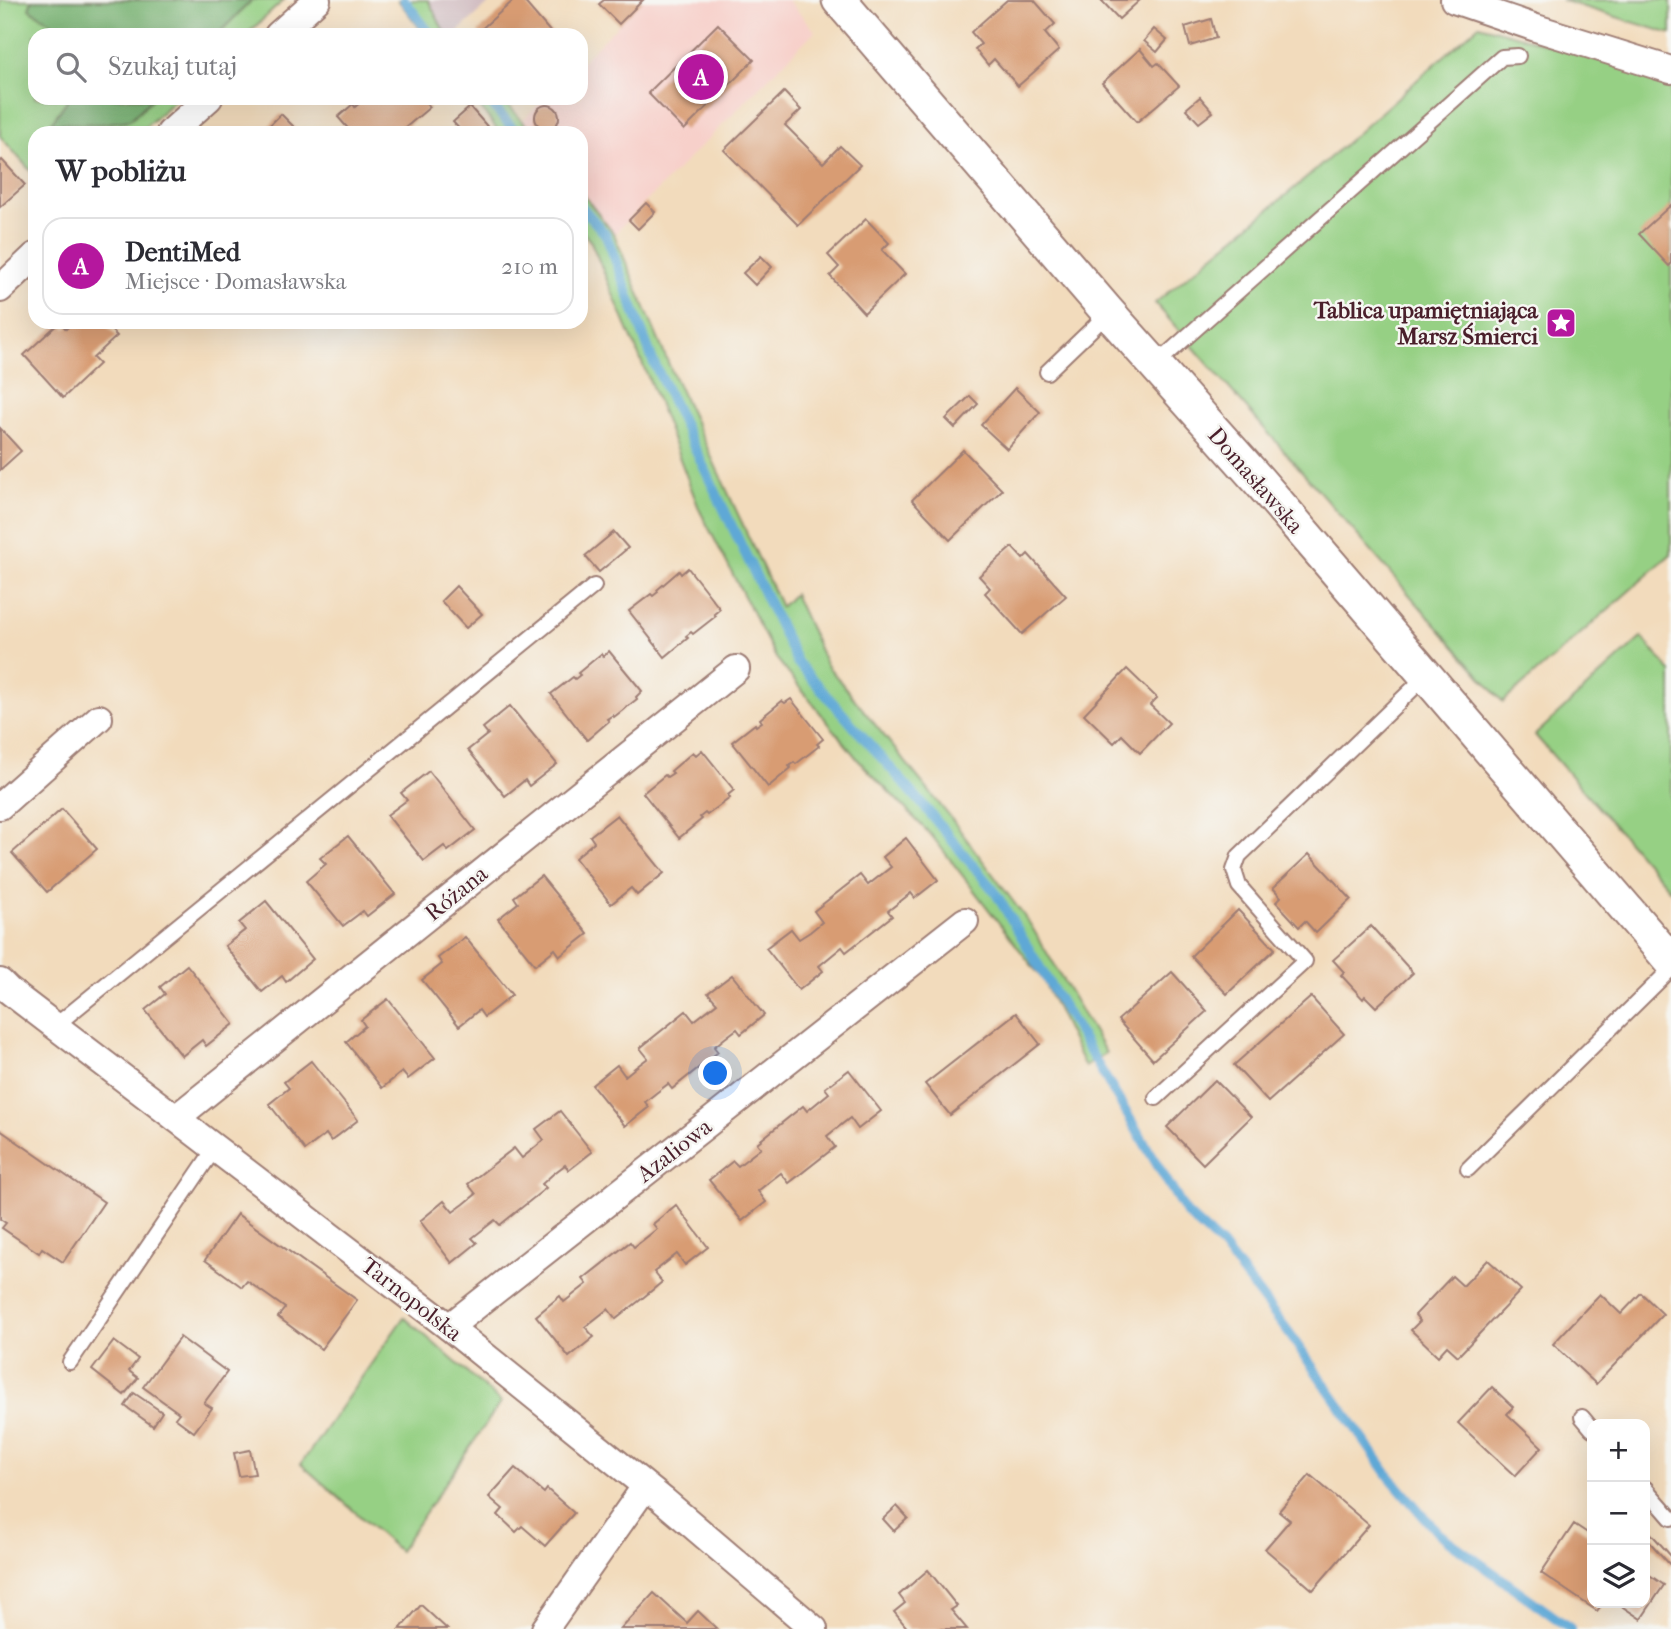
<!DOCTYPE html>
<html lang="pl">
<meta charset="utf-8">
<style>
:root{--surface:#fff;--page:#f7f7f7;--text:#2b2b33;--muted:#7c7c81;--line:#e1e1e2;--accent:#b5179e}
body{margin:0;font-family:"IM FELL French Canon",serif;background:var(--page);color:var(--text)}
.controls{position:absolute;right:21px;bottom:21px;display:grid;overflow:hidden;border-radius:14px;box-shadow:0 7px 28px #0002}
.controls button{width:63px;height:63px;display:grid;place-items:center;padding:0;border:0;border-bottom:2px solid var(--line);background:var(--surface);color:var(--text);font:35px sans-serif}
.you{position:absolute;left:716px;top:1074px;width:24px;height:24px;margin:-18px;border:5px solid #fff;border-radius:50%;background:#1a73e8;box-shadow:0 0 0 10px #1a73e833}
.badge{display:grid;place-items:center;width:46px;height:46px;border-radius:50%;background:var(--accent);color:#fff;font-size:23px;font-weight:700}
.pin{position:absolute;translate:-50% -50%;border:4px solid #fff;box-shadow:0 2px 7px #0006}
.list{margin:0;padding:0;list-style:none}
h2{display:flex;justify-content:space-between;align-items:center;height:91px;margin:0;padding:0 28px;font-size:30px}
h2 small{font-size:23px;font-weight:400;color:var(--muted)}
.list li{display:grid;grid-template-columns:46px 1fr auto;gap:21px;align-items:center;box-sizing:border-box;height:98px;margin:0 14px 14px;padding:0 14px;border:2px solid var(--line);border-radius:21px}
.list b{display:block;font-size:26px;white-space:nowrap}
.list p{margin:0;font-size:23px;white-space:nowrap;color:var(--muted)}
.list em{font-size:23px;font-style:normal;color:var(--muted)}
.icon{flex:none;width:38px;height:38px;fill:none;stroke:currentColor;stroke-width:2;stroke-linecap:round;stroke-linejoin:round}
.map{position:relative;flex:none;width:1671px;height:1629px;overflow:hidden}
.search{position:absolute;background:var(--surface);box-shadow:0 7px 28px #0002;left:28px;top:28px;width:560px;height:77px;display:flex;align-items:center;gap:18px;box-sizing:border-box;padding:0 24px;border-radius:21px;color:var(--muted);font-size:26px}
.panel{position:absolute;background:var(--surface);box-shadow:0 7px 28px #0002;left:28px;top:126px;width:560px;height:203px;border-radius:21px}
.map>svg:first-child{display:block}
.built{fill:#f7d0ca}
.industrial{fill:#d2bec2}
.green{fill:#96d084;stroke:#707858;stroke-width:2}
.forest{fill:#78b272;stroke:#61684e;stroke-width:2}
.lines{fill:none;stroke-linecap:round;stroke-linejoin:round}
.stream{stroke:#5fa8d6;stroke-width:10}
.building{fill:#d89c73}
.service-casing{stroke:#9e7d74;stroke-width:18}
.minor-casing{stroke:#9e7d74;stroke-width:30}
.tertiary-casing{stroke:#9e7d74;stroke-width:37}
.service{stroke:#fff;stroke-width:14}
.minor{stroke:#fff;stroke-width:26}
.tertiary{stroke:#fff;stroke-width:33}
.labels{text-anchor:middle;stroke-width:5;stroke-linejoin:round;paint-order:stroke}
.poi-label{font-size:23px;font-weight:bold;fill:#4a1f2b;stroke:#f6f6f2;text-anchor:end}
.street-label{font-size:23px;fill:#4a1f2b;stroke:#f6f6f2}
</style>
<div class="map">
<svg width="1671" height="1629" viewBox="0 0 1671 1629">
<rect width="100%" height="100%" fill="#f6f6f2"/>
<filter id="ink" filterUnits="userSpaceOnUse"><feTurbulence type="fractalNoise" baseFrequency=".0143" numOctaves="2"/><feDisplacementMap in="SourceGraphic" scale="14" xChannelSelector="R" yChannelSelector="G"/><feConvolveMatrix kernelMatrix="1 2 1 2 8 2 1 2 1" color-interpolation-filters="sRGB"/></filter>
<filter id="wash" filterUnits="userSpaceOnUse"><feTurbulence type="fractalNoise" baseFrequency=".00686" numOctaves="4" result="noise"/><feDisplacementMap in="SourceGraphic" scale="28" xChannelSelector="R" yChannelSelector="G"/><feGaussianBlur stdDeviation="1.57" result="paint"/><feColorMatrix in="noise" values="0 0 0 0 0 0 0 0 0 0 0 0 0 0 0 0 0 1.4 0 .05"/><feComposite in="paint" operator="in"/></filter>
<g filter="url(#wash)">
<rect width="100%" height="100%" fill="#f2dbbc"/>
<polygon class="built" points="643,0 788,0 815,31 614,234 581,192 581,133 533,133 523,120 545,98 581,98 581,62"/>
<polygon class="industrial" points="428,0 493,0 454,35 446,35"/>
<g class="green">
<polygon points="0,0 32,0 30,9 51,22 61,35 35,35 35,98 69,98 52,123 100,124 130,120 153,98 177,98 139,133 35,133 35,176 0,136"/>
<polygon points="252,0 284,0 246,35 217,35"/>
<polygon points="398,0 428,0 446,35 425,35"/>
<polygon points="1561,0 1671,0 1671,34"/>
<polygon points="1479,25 1671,79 1671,554 1503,702 1155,303 1309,176"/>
<polygon points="473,98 502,98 533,133 500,133"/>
<polygon points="581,192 614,234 672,372 781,607 794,594 826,664 950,817 1030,924 1106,1053 1085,1067 1043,980 932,836 859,761 776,658 700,511 651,384 591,242 581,230"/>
<polygon points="1642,637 1671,672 1671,891 1535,735"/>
<polygon points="404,1317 501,1402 399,1551 301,1464"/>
</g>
<g class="forest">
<polygon points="32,0 252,0 217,35 61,35 51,22 29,9"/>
<polygon points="69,98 153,98 130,120 100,124 51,123"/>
</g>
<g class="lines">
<g class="stream">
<polyline points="404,0 431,35"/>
<polyline points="486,98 517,133"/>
<polyline points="581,206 606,235 653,361 797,662 918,799 995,892 1186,1213 1222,1246 1288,1332 1389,1476 1438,1533 1571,1629"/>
</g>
</g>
<g id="blocks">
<g class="building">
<polygon points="514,0 523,0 553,35 481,35 478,32"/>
<polygon points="604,0 643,0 619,24 599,4"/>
<polygon points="1007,0 1034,0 1055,24 1045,33 1059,50 1018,86 994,59 988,65 975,49 981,44 971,32"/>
<polygon points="1101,0 1140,0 1119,19"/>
<polygon points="1211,19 1216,38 1190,46 1185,27"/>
<polygon points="718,24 754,60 684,130 648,93"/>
<polygon points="1154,29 1167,40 1157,52 1144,41"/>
<polygon points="1140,49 1154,66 1158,63 1179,86 1137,122 1102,83"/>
<polygon points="784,92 801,110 785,125 823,163 840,146 860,165 798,225 724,150"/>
<polygon points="1200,97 1213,112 1199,123 1186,109"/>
<polygon points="366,98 422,98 430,107 399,133 352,133 338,117 353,104 355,107"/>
<circle cx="547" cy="117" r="12"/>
<polygon points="470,107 493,133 463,133 453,122"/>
<polygon points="281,114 300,133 262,133"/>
<polygon points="2,160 25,185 0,207 0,162"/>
<polygon points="646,203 655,212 638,229 629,220"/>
<polygon points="1671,205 1671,264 1669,266 1639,234"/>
<polygon points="866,219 889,243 882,250 905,274 864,313 830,276 839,267 828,255"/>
<polygon points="761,256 772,267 755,285 743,273"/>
<polygon points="60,322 66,329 73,322 103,322 117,336 93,358 99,364 63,398 24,355"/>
<polygon points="1015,388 1040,412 1007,449 981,425"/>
<polygon points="970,396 978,404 955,428 946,419"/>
<polygon points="0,428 21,451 0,470"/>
<polygon points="963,450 1002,490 950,540 912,500"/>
<polygon points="614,532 628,548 599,572 585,556"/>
<polygon points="1012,547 1023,559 1028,554 1066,596 1022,634 985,593 990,588 979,576"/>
<polygon points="688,568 720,609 714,614 716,616 693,634 691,632 686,636 688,638 665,657 629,611 651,594 653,596 658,592 657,590 679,571 681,574"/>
<polygon points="456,586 482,614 466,628 441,601"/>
<polygon points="609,651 642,691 636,697 637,699 614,717 613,715 607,719 609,721 587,740 551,694 573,677 575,679 580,675 578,673 601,654 603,657"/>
<polygon points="1127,669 1157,698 1150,705 1169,723 1140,753 1122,735 1114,743 1084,714"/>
<polygon points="791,699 823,739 817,744 819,746 796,764 794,762 789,766 791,768 768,787 732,742 755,724 756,726 762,722 760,719 782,701 785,703"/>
<polygon points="510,706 557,764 529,786 525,780 505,796 468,750 488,734 483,728"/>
<polygon points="702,750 734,790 728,795 730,798 707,815 705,813 700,817 702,819 679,838 643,793 665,775 667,777 673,773 671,771 693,752 696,755"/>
<polygon points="429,771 475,830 448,851 444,846 424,861 387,815 407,800 401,793"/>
<polygon points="62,809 97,849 47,892 12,853"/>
<polygon points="617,815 664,873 637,895 631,888 611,904 575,858 594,842 590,836"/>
<polygon points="348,836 395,894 367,916 363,911 343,926 306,881 326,864 320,858"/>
<polygon points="906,838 938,880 915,898 911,893 888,911 892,916 846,952 842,947 819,966 823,971 799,990 766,948 791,929 799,939 810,932 822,922 814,911 860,875 868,885 891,867 883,857"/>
<polygon points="1309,854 1351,899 1316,933 1305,921 1299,927 1276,902 1281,897 1273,888"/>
<polygon points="541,876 588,934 560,956 555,949 535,965 498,919 518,903 514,897"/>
<polygon points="266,901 313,959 286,982 282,976 262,992 225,946 245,930 239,923"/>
<polygon points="1238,910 1275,949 1227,994 1191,956"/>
<polygon points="1371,926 1413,973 1376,1007 1365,996 1363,999 1341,975 1344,972 1333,960"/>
<polygon points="465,937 512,995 484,1017 479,1010 459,1026 422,980 442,964 438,958"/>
<polygon points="187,965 234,1024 206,1046 202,1040 182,1056 145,1010 165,994 160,987"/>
<polygon points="1172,972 1207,1011 1153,1060 1118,1020"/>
<polygon points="732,975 764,1015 741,1034 737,1029 725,1038 714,1047 718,1052 672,1089 668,1084 656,1093 645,1102 649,1107 625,1126 592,1085 617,1065 625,1076 636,1067 648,1058 640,1048 686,1011 694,1021 717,1003 708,993"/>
<polygon points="1311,997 1344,1034 1268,1102 1234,1065"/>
<polygon points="388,999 435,1058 408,1079 402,1072 382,1088 346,1042 365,1026 361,1020"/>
<polygon points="1016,1013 1040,1044 950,1115 925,1084"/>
<polygon points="311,1061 358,1120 331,1141 326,1134 305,1150 269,1104 289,1088 284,1082"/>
<polygon points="849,1070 881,1111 858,1129 850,1118 827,1136 835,1147 789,1183 781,1173 769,1182 758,1191 766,1202 742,1221 709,1180 733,1161 738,1166 761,1148 757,1143 803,1106 807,1111 829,1093 825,1088"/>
<polygon points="1215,1080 1251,1117 1203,1164 1167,1127"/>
<polygon points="560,1111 592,1152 569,1170 565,1165 553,1174 542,1184 546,1188 500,1225 495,1220 472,1238 477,1243 452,1263 420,1221 444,1201 453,1212 464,1204 476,1194 468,1184 514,1148 522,1158 544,1140 536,1129"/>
<polygon points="0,1130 104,1202 63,1262 42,1248 39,1253 2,1228 6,1223 0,1219"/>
<polygon points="676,1205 708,1247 685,1265 677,1254 654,1272 662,1282 639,1301 616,1319 608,1309 585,1327 594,1337 569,1357 536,1316 560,1296 564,1302 587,1284 583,1279 630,1242 634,1247 657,1229 653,1224"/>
<polygon points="237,1214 357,1300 321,1349 278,1317 285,1308 247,1281 242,1287 205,1260"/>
<polygon points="1488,1260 1521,1290 1458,1356 1447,1346 1438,1356 1411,1330 1420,1321 1415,1315 1452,1276 1463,1286"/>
<polygon points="1641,1293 1663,1314 1596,1384 1553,1344 1600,1294 1621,1314"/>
<polygon points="180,1337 227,1372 204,1403 212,1408 194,1432 175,1418 179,1413 143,1387"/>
<polygon points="114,1341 138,1359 129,1371 138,1378 124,1395 92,1370"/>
<polygon points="1492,1387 1513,1407 1507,1414 1542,1447 1515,1476 1458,1423"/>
<polygon points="134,1393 162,1412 153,1426 125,1406"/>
<polygon points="250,1450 255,1474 239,1476 234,1453"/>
<polygon points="515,1468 544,1493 547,1489 574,1513 545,1546 522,1526 516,1532 498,1515 503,1509 489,1497"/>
<polygon points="1310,1475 1369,1525 1313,1590 1265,1549 1290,1520 1279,1511"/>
<polygon points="897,1506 908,1518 894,1531 883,1519"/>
<polygon points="1574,1524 1592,1536 1592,1603 1603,1603 1597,1611 1541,1573"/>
<polygon points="1647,1529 1671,1556 1671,1566 1645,1537"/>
<polygon points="928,1570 957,1606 951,1610 967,1629 908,1629 894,1612 905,1603 899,1595"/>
<polygon points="1645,1572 1664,1585 1641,1619 1617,1603 1645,1603"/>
<polygon points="654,1593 687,1623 698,1611 717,1629 621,1629"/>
<polygon points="421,1605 447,1629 400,1629"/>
</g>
</g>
</g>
<g filter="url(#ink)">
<use href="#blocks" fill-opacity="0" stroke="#9e7d74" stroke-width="2"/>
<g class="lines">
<g class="service-casing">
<g id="service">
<polyline points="1155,365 1502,57 1518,56"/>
<polyline points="1047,372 1095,326 1107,311"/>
<polyline points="55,1026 594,586"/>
<polyline points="1156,1098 1305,961 1239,886 1234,870 1239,856 1425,677"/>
<polyline points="1468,1169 1671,969"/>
<polyline points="70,1362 215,1148"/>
<polyline points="1582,1417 1592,1429"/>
<polyline points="1645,1488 1671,1518"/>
</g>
</g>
<g class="minor-casing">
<g id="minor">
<polyline points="1454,0 1536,28 1671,70"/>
<polyline points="278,35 317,0"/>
<polyline points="170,133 209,98"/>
<polyline points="0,289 35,256"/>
<polyline points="0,806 99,718"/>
<polyline points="0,982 8,990 449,1327 663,1500 814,1629"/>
<polyline points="176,1118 736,669"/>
<polyline points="449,1327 965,921"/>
<polyline points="545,1629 645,1487"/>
</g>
</g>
<g class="tertiary-casing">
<polyline id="tertiary" points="839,0 1107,311 1259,481 1671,961"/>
</g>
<use href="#service" class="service"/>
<use href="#minor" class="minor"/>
<use href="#tertiary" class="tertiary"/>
</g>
</g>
<defs>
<g id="sight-square" transform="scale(1.575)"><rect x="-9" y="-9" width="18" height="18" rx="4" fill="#b5179e" stroke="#f6f6f2"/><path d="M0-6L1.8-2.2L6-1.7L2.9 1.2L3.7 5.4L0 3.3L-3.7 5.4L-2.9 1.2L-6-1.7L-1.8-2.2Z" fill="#fff"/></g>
</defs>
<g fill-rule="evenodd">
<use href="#sight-square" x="1561" y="323"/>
</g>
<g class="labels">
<g class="poi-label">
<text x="1538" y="318">Tablica upamiętniająca<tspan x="1538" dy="26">Marsz Śmierci</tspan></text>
</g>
<g class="street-label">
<text transform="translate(1256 480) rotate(49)" y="8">Domasławska</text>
<text transform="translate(456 893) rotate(-39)" y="8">Różana</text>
<text transform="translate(674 1150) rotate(-38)" y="8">Azaliowa</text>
<text transform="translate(412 1299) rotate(38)" y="8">Tarnopolska</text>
</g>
</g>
</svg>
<div class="controls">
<button>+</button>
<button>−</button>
<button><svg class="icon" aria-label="layers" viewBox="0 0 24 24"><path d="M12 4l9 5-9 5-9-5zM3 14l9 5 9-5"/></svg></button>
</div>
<div class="you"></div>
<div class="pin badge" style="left:701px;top:77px">A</div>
<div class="search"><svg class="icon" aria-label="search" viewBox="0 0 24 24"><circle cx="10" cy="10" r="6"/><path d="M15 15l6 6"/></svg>Szukaj tutaj</div>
<section class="panel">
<h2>W pobliżu<small></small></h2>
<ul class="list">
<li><span class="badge">A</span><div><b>DentiMed</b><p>Miejsce · Domasławska</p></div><em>210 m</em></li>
</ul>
</section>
</div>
